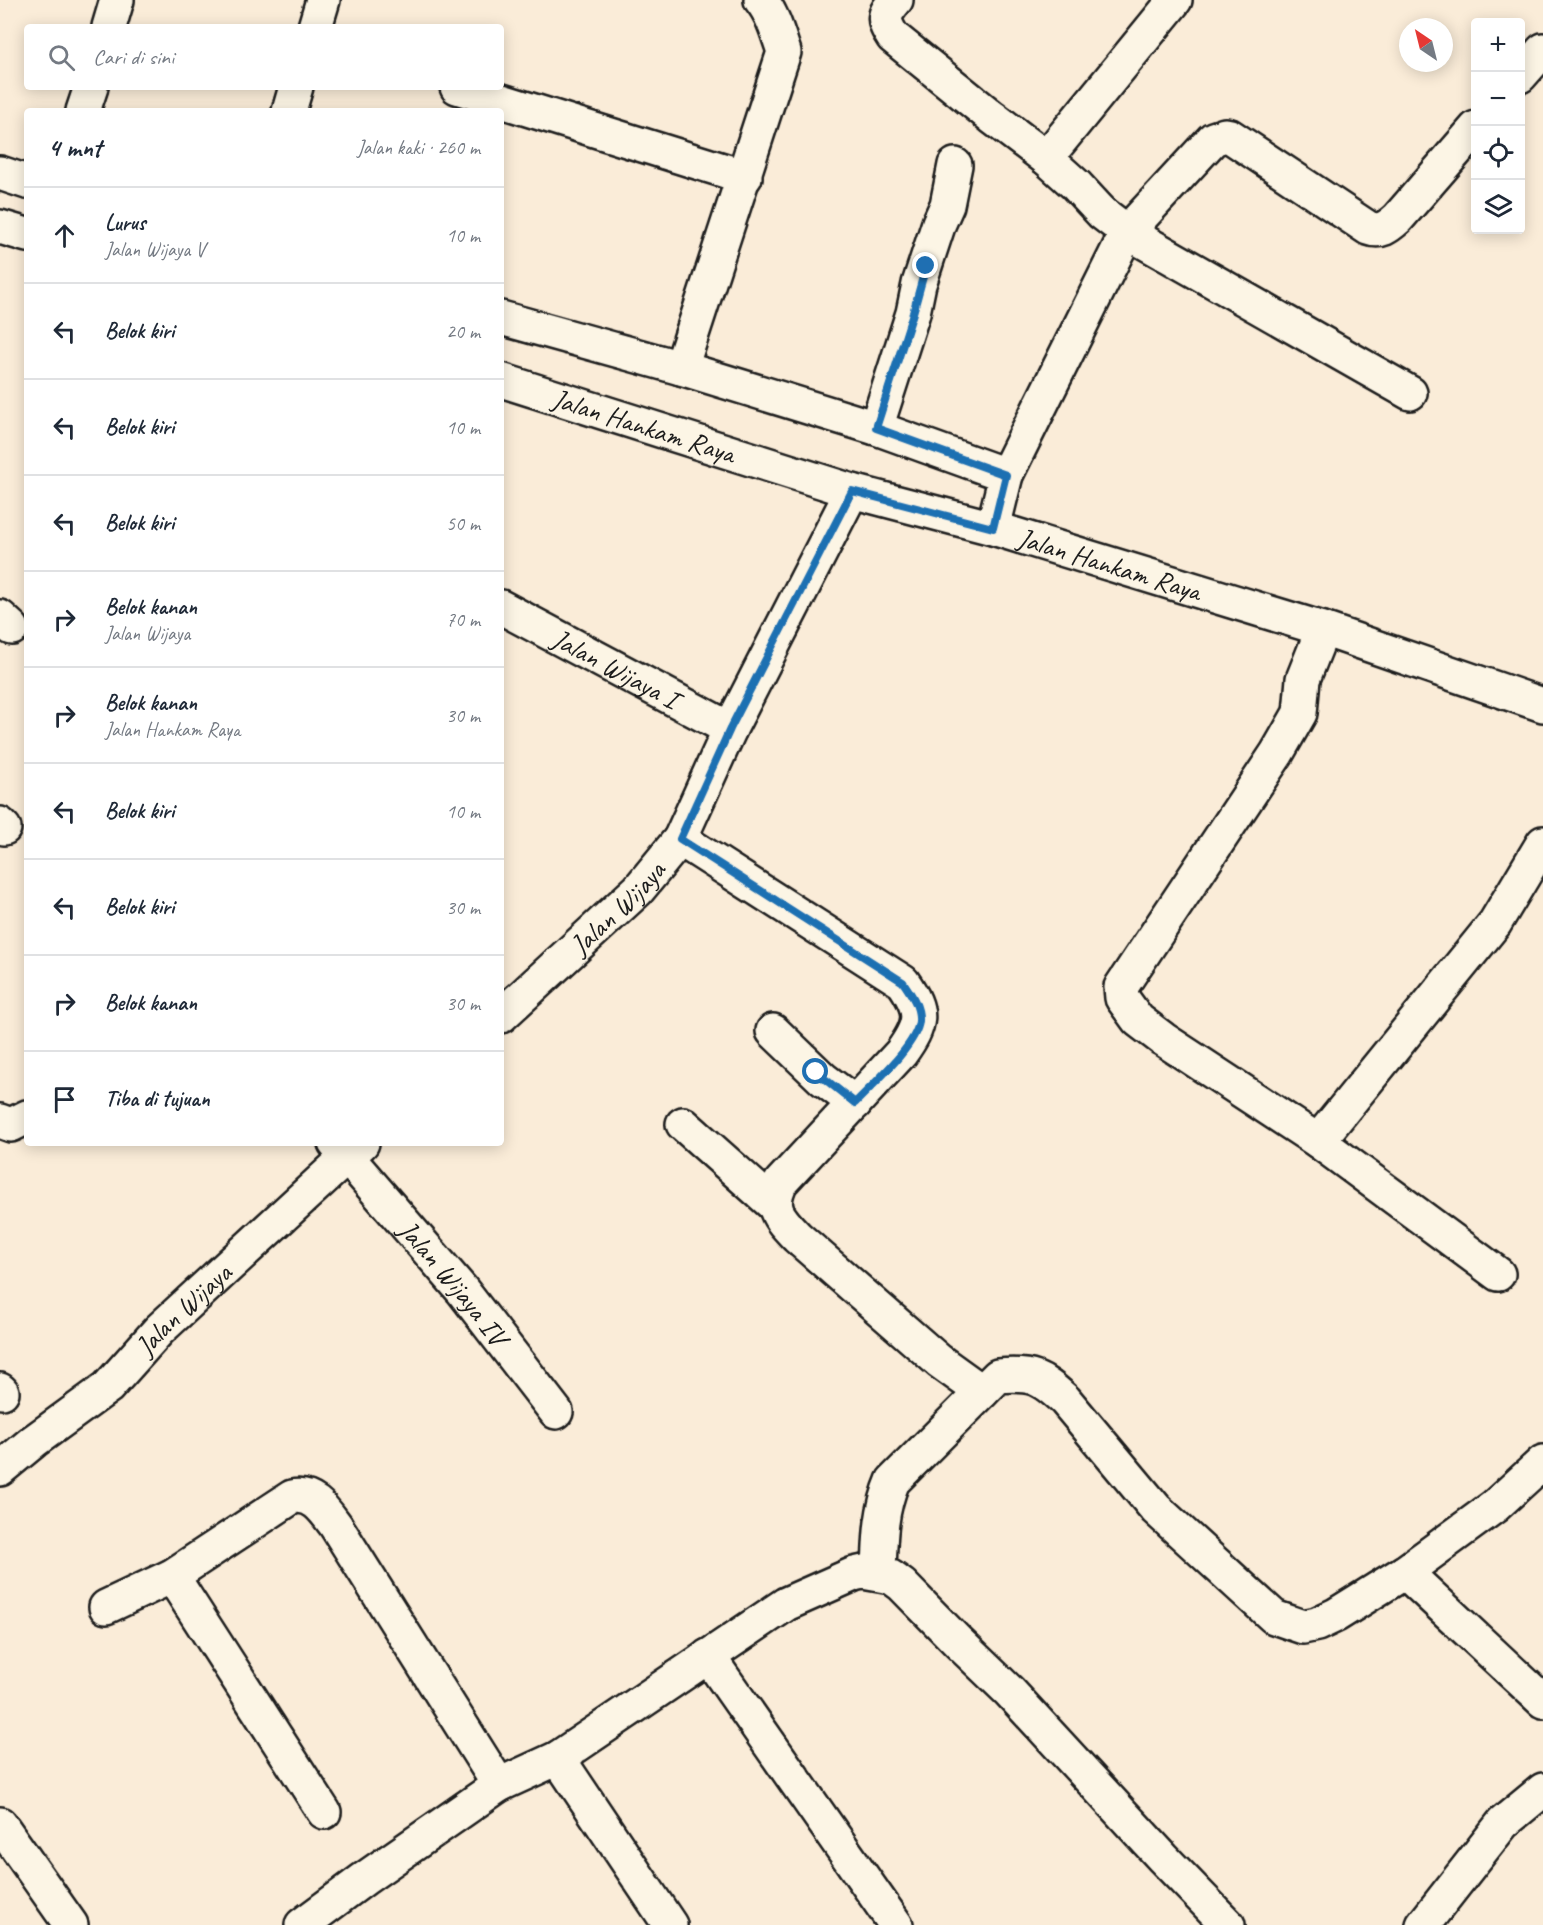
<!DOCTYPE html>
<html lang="id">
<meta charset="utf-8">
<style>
:root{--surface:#fff;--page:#f2f2f3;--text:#1f2937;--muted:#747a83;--line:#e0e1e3}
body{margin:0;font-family:Caveat,sans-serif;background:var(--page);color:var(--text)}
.controls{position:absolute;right:18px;top:18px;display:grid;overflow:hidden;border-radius:6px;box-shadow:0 3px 15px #0003}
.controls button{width:54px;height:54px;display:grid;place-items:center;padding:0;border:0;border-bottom:2px solid var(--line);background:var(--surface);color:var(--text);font:30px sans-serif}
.compass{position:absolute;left:1399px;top:18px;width:54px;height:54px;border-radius:50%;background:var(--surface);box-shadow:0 3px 15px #0003;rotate:325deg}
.stop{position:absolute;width:18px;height:18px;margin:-14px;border:4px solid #1f6fb2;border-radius:50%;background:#fff}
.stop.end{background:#1f6fb2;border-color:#fff;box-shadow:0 2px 6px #0008}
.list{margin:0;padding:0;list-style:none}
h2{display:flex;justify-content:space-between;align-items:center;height:78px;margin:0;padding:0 24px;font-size:26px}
h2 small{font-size:20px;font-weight:400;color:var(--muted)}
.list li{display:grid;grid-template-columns:39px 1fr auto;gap:18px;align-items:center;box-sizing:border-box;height:96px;padding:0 24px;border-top:2px solid var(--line)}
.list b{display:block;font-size:22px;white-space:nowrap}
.list p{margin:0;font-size:20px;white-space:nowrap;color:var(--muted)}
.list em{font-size:20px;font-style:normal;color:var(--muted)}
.icon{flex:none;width:33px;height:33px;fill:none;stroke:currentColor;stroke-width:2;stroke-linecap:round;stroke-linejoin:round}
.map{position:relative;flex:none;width:1543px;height:1925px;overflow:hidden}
.search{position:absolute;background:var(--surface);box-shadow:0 3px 15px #0003;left:24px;top:24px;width:480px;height:66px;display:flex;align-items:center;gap:15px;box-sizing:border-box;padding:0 21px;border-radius:6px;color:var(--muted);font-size:22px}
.panel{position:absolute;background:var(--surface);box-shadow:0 3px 15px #0003;left:24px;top:108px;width:480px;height:1038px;border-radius:6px}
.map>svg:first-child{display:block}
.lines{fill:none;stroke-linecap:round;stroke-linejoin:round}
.street-casing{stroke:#1c1c1c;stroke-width:38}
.primary-casing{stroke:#1c1c1c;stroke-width:38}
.street{stroke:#fcf5e5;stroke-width:33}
.primary{stroke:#fcf5e5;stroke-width:33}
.route{stroke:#1f6fb2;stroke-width:8}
.labels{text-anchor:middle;stroke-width:4.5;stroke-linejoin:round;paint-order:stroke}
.street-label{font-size:28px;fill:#1c1c1c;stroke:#fcf5e5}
</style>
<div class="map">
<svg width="1543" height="1925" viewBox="0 0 1543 1925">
<rect width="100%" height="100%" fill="#faecd8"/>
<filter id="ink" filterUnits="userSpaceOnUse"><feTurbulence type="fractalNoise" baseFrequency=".0167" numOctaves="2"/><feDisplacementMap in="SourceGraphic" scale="12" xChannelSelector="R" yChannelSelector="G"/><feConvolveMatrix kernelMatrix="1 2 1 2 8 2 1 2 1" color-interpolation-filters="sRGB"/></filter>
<g filter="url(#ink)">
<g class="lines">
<g class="street-casing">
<g id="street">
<path d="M 896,0 C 883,15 882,20 893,37 L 992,117 L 1046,158 L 1076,185 L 1102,213 L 1127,232 L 1006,475 L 993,528"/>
<polyline points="109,27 117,0"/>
<polyline points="315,27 323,0"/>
<polyline points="1520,76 1543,50"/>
<polyline points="457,87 745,177"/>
<polyline points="83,111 91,87"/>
<polyline points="289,111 296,87"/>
<polyline points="1046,158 1175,0"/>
<polyline points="0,173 27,182"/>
<polyline points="501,318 681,368 876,428 1006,475"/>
<path d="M 681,368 L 784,52 C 778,34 773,15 761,0"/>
<path d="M 1410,393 L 1127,232 L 1213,139 L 1225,135 L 1230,136 L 1368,228 C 1381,233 1388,227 1398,218 L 1476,128"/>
<polyline points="876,428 913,313 919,284 939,223 947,205 955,165"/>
<path id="s1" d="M 501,607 L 730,729"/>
<polyline points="0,617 12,628"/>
<polyline points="1323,629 1303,679 1300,713 1277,753 1121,987 1122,998 1138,1020 1163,1039 1318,1141 1498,1274"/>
<polyline points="0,824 4,828"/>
<path d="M 680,839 L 903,982 C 924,1012 922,1024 901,1053 L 781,1182 C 768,1208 779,1218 797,1237 L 939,1361 L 982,1392"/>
<path id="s2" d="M 501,1016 L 638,890 L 680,839 L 730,729 L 852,491"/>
<polyline points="773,1031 823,1079 855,1103"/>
<polyline points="0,1121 11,1125 27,1117"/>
<polyline points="683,1124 775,1206"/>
<polyline points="1318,1141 1495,923 1543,843"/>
<path id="s3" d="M 335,1143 L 462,1290 L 556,1412"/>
<polyline points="0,1390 2,1392"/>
<path id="s4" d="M 0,1469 L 34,1441 L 108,1387 L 159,1330 L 362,1143"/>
<polyline points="1405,1572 1543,1701"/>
<path d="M 879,1574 C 880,1541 880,1511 893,1481 L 998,1376 C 1032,1373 1040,1377 1065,1400 L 1156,1509 L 1274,1617 L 1303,1627 L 1317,1624 L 1336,1615 L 1405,1572 L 1495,1506 L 1543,1462"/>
<polyline points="172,1576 324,1812"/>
<path d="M 106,1607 L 172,1576 L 292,1497 C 313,1492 325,1511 336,1526 L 499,1785"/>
<polyline points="708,1656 896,1925"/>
<polyline points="558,1758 670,1925"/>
<polyline points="0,1824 71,1925"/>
<polyline points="302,1925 364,1879 499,1785 558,1758 786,1604 854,1574 863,1572 891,1577 902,1585 958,1642 1009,1691 1163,1858 1228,1925"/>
<polyline points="1423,1925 1503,1823 1543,1790"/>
</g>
</g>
<g class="primary-casing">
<g id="primary">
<polyline points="0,227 27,235"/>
<path id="s5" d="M 501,380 L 852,491 L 993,528 L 1323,629 L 1543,705"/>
</g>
</g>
<use href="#street" class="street"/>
<use href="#primary" class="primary"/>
</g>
</g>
<g class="lines" filter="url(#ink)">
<path class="route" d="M 816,1072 L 855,1103 C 872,1085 917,1045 919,1021 C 920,1006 911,994 903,982 L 680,839 L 730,729 L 852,491 L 993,528 L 1006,475 L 876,428 L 913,313 L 926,266"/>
</g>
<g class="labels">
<g class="street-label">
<text dy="10" stroke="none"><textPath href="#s5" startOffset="150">Jalan Hankam Raya</textPath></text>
<text dy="10" stroke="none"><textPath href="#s5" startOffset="636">Jalan Hankam Raya</textPath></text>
<text dy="10" stroke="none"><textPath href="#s1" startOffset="130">Jalan Wijaya I</textPath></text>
<text dy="10" stroke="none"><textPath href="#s2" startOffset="159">Jalan Wijaya</textPath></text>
<text dy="10" stroke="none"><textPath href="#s3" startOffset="183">Jalan Wijaya IV</textPath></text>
<text dy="10" stroke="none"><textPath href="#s4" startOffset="244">Jalan Wijaya</textPath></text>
</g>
</g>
</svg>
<div class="controls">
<button>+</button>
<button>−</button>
<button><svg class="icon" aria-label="locate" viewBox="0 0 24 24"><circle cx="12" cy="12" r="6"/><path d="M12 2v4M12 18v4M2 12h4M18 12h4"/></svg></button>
<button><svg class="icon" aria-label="layers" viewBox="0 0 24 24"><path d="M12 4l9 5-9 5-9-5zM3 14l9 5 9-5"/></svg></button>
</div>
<svg class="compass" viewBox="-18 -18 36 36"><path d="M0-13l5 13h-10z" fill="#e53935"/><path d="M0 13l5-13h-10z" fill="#747a83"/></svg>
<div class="stop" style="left:816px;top:1072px"></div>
<div class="stop end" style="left:926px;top:266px"></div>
<div class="search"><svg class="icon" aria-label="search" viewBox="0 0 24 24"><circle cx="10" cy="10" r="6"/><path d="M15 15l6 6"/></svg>Cari di sini</div>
<section class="panel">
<h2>4 mnt<small>Jalan kaki · 260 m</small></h2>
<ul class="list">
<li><svg class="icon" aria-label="ahead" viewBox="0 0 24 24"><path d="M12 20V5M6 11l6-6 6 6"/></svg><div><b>Lurus</b><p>Jalan Wijaya V</p></div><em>10 m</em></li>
<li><svg class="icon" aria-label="left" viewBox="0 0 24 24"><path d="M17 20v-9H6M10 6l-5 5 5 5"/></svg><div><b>Belok kiri</b></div><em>20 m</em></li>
<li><svg class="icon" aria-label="left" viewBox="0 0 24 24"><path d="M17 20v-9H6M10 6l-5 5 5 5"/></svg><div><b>Belok kiri</b></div><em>10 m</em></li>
<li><svg class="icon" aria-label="left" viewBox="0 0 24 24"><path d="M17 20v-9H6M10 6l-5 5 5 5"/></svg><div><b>Belok kiri</b></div><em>50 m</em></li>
<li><svg class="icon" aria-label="right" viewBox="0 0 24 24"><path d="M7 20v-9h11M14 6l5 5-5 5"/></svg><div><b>Belok kanan</b><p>Jalan Wijaya</p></div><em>70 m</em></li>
<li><svg class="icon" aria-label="right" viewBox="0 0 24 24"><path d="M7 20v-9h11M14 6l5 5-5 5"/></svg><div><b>Belok kanan</b><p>Jalan Hankam Raya</p></div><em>30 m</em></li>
<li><svg class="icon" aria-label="left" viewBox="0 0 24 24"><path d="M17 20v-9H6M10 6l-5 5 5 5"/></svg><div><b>Belok kiri</b></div><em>10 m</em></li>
<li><svg class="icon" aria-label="left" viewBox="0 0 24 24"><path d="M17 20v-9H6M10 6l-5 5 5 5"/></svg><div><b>Belok kiri</b></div><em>30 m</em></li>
<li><svg class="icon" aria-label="right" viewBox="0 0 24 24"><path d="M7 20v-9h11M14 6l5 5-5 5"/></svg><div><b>Belok kanan</b></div><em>30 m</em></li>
<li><svg class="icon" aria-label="arrive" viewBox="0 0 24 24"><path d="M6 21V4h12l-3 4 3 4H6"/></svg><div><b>Tiba di tujuan</b></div></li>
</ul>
</section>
</div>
